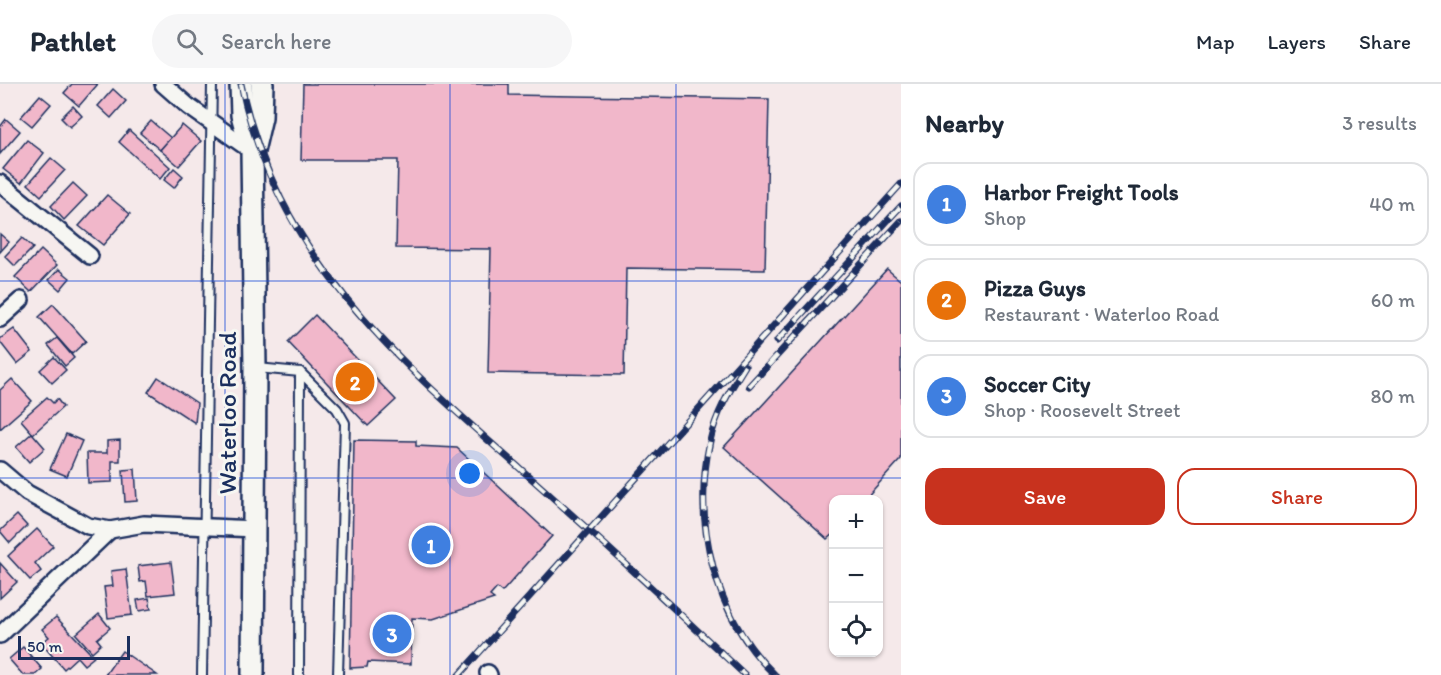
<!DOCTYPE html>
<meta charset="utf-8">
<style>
:root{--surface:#fff;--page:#f6f6f7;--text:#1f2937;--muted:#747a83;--line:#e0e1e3;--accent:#c8321e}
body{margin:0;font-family:Itim,sans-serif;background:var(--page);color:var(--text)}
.controls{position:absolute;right:18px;bottom:18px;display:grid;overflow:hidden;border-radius:12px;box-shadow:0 2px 4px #0004}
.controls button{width:54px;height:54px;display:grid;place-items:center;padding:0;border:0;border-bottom:2px solid var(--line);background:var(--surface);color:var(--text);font:30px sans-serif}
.scale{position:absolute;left:18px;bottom:15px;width:112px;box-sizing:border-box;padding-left:6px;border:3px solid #1b2f5e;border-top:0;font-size:16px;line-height:21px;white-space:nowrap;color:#1b2f5e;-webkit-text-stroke:4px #f6f6f2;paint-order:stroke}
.you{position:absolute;left:470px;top:390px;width:21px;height:21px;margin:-15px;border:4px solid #fff;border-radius:50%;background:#1a73e8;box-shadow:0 0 0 9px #1a73e833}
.badge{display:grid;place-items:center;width:39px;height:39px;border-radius:50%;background:var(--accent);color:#fff;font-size:20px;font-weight:700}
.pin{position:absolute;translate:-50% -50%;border:3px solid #fff;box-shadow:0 2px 6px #0006}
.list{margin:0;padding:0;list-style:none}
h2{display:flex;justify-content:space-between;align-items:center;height:78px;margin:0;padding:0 24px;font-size:26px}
h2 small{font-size:20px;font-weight:400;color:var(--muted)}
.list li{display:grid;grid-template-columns:39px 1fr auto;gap:18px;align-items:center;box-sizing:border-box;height:84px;margin:0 12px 12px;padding:0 12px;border:2px solid var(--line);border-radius:18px}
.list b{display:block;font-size:22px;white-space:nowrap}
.list p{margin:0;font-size:20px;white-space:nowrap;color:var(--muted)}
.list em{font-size:20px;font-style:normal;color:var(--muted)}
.actions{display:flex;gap:12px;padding:18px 24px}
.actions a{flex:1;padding:14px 0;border:2px solid var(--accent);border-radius:18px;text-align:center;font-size:21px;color:var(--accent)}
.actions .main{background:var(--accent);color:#fff}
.icon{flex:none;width:33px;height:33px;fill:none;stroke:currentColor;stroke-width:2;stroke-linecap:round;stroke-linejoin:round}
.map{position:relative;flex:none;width:901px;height:591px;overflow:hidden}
header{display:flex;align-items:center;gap:36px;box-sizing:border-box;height:84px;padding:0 30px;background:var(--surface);border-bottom:2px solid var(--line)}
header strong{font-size:28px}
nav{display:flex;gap:33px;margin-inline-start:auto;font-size:21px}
.search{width:420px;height:54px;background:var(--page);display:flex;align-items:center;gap:15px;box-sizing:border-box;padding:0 21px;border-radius:33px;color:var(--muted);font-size:22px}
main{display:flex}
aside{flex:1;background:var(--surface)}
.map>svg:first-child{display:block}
.building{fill:#f1b7ca;stroke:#1b2f5e;stroke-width:1.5}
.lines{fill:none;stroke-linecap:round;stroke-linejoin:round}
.lane-casing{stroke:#1b2f5e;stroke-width:12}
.street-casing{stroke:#1b2f5e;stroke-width:20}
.secondary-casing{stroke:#1b2f5e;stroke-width:26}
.lane{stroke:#f6f6f2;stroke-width:8}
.street{stroke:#f6f6f2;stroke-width:15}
.secondary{stroke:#f6f6f2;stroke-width:21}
.rail-casing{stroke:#1b2f5e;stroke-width:7}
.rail{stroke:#f6f6f2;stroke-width:4.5;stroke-dasharray:14;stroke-linecap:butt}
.grid{fill:none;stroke:#1d4ed8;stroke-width:1.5;stroke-opacity:0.55}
.labels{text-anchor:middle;stroke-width:6;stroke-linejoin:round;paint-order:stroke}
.street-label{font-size:26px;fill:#1b2f5e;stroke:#f6f6f2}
</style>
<header>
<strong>Pathlet</strong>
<div class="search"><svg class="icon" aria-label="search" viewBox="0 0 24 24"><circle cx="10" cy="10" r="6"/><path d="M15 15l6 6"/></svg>Search here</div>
<nav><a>Map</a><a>Layers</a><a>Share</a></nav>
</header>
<main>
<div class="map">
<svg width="901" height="591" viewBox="0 0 901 591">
<rect width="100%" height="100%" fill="#f5e9ea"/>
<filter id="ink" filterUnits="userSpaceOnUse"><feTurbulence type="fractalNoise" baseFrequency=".0167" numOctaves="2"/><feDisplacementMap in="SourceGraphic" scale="12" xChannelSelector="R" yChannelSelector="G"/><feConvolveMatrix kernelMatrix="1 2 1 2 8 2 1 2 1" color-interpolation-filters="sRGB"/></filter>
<g filter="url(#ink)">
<g class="building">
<polygon points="72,0 98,0 79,22 64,9"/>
<polygon points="303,0 509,0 509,11 769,15 765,186 626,184 624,291 488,289 491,165 396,164 398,76 301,76"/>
<polygon points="113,5 126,17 111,34 98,22"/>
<polygon points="40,11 51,20 32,42 21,33"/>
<polygon points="73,22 82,32 70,43 61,34"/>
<polygon points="6,35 20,47 0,70 0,43"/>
<polygon points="151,37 171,54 160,66 140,49"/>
<polygon points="182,41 201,57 179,82 160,66"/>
<polygon points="129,46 170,83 160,95 119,58"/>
<polygon points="27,56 44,69 21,99 3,85"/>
<polygon points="51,74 65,86 41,112 28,100"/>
<polygon points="174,84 183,92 174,104 164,96"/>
<polygon points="73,99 87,112 64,136 51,122"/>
<polygon points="107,111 130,130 103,161 79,142"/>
<polygon points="0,150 9,158 0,168"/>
<polygon points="22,154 33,164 15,182 5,172"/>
<polygon points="41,166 57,181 31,208 15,193"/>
<polygon points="59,185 70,194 60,206 49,196"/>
<polygon points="887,185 901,197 901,375 864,416 834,416 834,449 827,455 724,363"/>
<polygon points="53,220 86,257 72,270 39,233"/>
<polygon points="315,231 396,316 368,342 288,258"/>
<polygon points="14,245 32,268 17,280 0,258 0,255"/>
<polygon points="57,254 74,274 65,282 48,261"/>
<polygon points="54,273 66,286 52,299 40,286"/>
<polygon points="158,293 197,319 195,339 148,308"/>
<polygon points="12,295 32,317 0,345 0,306"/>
<polygon points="47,313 53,319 57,315 63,323 33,350 21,336"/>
<polygon points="32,349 45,364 29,378 16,363"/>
<polygon points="66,350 82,357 67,392 50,385"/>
<polygon points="120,356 120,377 112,377 112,398 88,399 87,369 107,369 107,357"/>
<polygon points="354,356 416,357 416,362 457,364 552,452 502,508 497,504 490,512 494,515 433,535 412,534 411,580 368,578 367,583 350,584"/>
<polygon points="135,385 137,417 125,418 123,386"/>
<polygon points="17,431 27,442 10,459 0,447"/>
<polygon points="37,445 53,462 35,479 41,487 30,496 8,472"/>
<polygon points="171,478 175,509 148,512 146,497 140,498 138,482"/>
<polygon points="0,479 17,498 0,514"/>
<polygon points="126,485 132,531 108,534 104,503 113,502 111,487"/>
<polygon points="149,514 151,525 139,527 137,516"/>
<polygon points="99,530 110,544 97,555 101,560 92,568 76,550"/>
<polygon points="56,533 94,573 84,581 77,573 64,585 41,559 49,553 42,545"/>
<polygon points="23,563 42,585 35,591 23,591 9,575"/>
<polygon points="122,567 157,591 105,591"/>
</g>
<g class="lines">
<g class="lane-casing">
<g id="lane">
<polyline points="257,284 300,288 299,591"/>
<polyline points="300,288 337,325 345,339 338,591"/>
<polyline points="202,591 212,0"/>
</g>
</g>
<g class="street-casing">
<g id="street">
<polyline points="163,0 188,22 252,67"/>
<polyline points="0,99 90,172"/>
<polyline points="0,235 21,216"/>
<polyline points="0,386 27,409 88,442 110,446 144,440 255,445"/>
<polyline points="0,551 110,446"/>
<polyline points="488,589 489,591"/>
</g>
</g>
<g class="secondary-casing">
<g id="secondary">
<polyline points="241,0 242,31 252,67 255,284 253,591"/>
<polyline points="253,67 261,33 262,0"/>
</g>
</g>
<use href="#lane" class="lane"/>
<use href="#street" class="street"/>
<use href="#secondary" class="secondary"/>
<g class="rail-casing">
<g id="rail">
<path d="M 241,0 C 279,186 418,293 551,412 C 617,471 681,531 745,591"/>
<polyline points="777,257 901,122"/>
<path d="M 745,282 C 730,306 716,329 710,357 C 692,437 714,533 775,591"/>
<polyline points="749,302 901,137"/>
<polyline points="459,591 901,100"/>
</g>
</g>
<use href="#rail" class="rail"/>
</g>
</g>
<path class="grid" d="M 225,0 L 225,591M 450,0 L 450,591M 676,0 L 676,591M 0,197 L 901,197M 0,394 L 901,394"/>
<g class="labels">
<g class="street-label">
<text transform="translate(227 329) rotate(-90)" y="9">Waterloo Road</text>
</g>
</g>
</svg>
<div class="controls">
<button>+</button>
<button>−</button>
<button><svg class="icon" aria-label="locate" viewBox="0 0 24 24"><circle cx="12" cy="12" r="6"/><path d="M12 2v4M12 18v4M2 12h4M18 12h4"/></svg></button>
</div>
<div class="scale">50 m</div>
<div class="you"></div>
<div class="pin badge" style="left:431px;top:461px;background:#3f7fe0">1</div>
<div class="pin badge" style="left:355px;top:298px;background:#e8710a">2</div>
<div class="pin badge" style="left:392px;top:550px;background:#3f7fe0">3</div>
</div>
<aside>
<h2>Nearby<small>3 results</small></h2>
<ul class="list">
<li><span class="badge" style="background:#3f7fe0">1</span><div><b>Harbor Freight Tools</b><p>Shop</p></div><em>40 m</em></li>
<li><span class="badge" style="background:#e8710a">2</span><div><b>Pizza Guys</b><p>Restaurant · Waterloo Road</p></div><em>60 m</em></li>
<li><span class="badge" style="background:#3f7fe0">3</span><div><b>Soccer City</b><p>Shop · Roosevelt Street</p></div><em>80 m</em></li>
</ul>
<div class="actions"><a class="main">Save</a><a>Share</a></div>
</aside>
</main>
